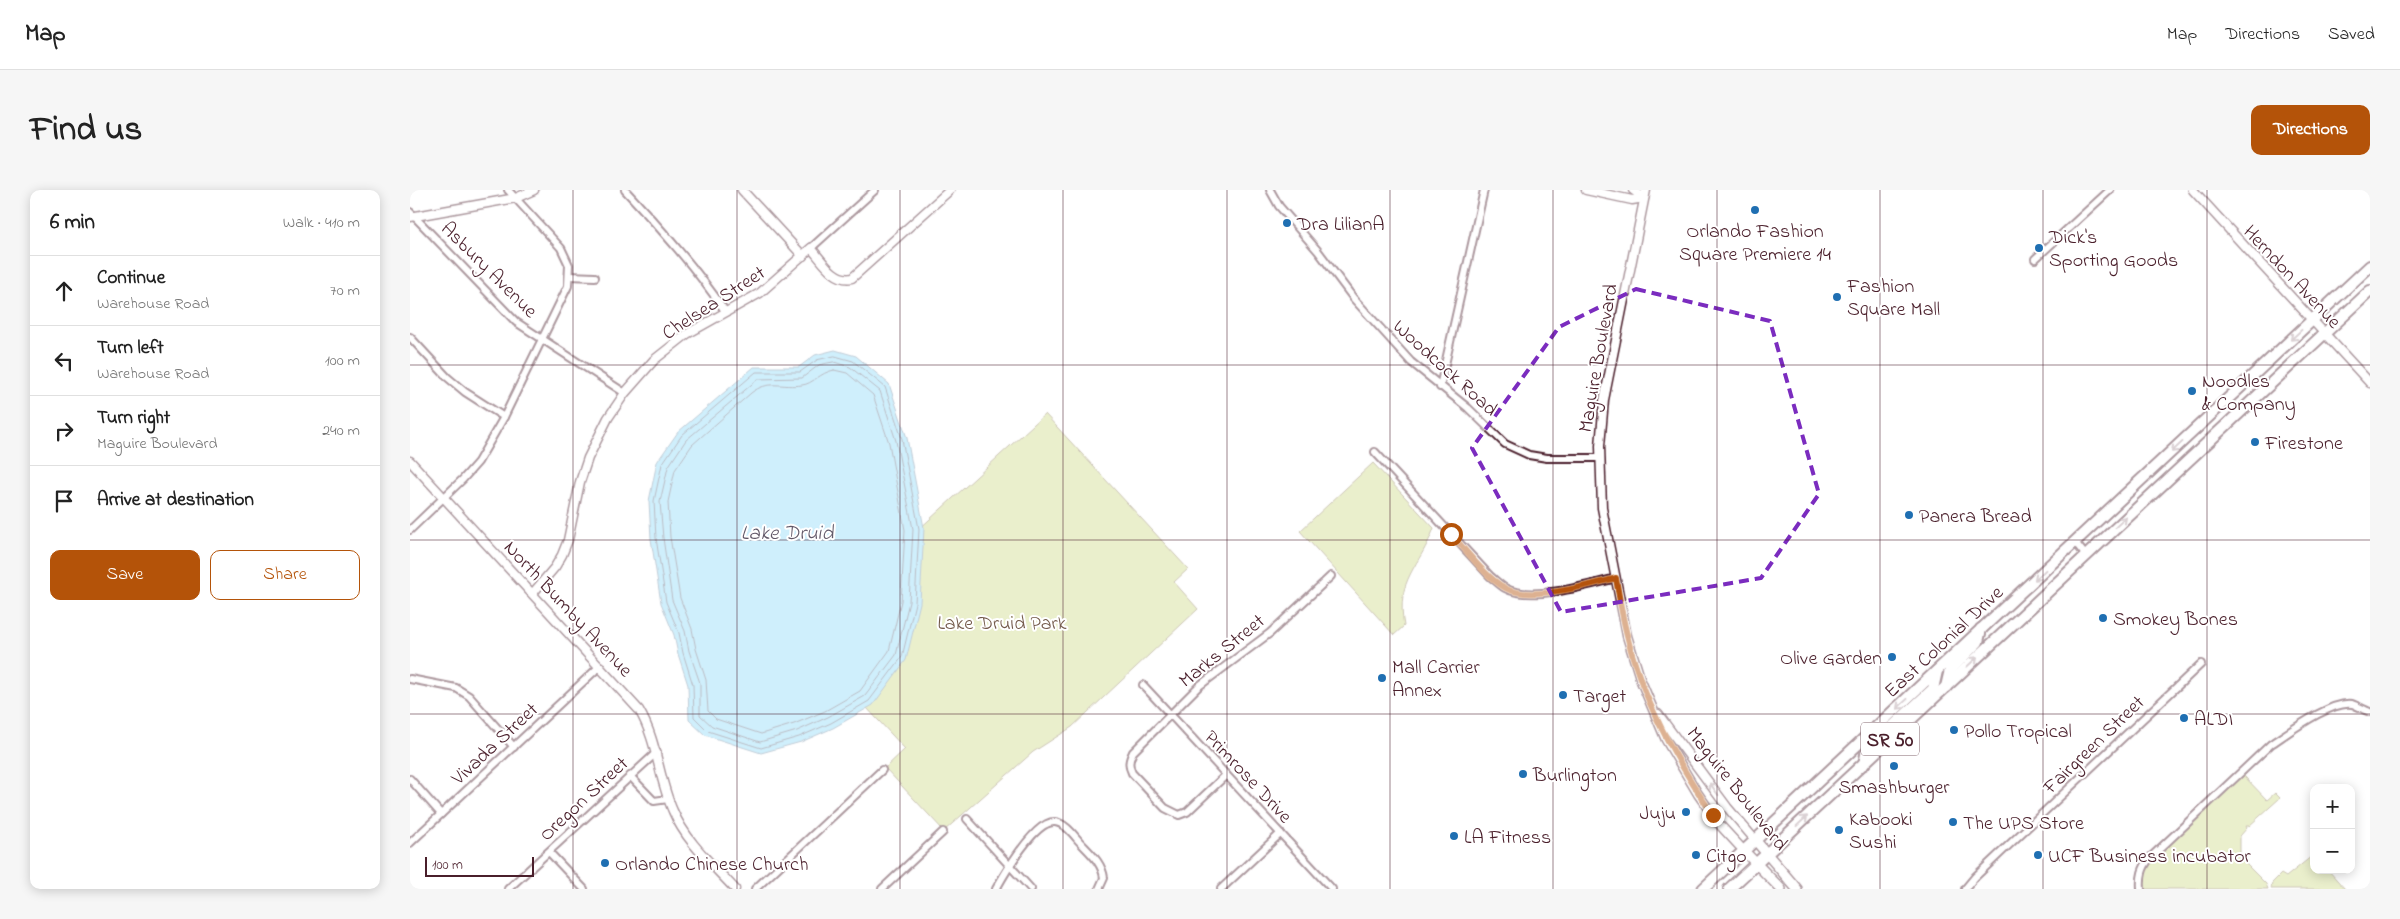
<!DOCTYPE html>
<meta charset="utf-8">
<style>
:root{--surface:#fff;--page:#f6f6f6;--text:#222;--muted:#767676;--line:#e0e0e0;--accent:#b45309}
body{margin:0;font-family:"Indie Flower",sans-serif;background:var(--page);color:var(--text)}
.controls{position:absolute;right:15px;bottom:15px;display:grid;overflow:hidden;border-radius:10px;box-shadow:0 2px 12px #0003}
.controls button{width:45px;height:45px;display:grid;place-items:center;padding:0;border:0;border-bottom:1px solid var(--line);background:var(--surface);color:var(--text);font:25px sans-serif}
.scale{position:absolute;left:15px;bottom:12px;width:109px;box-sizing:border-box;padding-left:5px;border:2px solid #4a1f2b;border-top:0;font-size:14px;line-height:18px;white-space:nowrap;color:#4a1f2b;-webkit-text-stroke:4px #fff;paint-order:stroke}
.stop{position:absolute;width:15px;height:15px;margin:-11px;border:4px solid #b45309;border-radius:50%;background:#fff}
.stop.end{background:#b45309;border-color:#fff;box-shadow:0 1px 5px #0008}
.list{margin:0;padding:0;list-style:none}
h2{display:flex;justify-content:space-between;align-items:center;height:65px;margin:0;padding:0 20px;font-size:21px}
h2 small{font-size:16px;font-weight:400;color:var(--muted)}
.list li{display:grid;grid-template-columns:32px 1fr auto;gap:15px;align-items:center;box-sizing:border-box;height:70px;padding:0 20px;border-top:1px solid var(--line)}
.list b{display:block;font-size:19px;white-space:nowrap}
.list p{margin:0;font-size:16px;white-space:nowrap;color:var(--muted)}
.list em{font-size:16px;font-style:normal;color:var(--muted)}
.actions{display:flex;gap:10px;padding:15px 20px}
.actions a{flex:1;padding:11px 0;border:1px solid var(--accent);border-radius:10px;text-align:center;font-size:18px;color:var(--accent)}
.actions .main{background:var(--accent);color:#fff}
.icon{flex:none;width:28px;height:28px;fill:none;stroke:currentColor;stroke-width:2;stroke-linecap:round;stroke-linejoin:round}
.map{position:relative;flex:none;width:1960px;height:699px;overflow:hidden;border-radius:10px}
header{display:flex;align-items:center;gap:30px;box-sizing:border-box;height:70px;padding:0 25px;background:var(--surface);border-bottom:1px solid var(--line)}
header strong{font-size:24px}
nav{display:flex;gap:28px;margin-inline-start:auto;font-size:18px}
.intro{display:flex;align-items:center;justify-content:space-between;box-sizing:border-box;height:120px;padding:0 30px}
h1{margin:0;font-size:35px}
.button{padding:12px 22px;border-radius:10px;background:var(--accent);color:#fff;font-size:18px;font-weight:700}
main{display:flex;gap:30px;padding:0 30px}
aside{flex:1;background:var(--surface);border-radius:10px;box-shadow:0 2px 12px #0003}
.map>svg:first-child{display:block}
.green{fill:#d1dc8f;stroke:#8e7e5d}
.water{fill:#96dcf8;stroke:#7890a6}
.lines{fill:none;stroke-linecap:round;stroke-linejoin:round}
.shore{stroke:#686b7d;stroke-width:1}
.minor-casing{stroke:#4a1f2b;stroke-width:10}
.tertiary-casing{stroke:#4a1f2b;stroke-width:11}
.secondary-casing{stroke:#4a1f2b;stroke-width:12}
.trunk-casing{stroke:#4a1f2b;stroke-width:14}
.minor{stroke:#fff;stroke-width:6}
.tertiary{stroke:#fff;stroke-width:8}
.secondary{stroke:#fff;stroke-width:9}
.trunk{stroke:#fff;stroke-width:10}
.oneway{stroke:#ae9aa0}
.route{stroke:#b45309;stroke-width:6}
.marked{fill:none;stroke:#7b2cbf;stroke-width:4;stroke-dasharray:10 6;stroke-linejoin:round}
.grid{fill:none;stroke:#4a1f2b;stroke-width:1;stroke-opacity:0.55}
.poi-dot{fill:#1f6fb2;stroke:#fff;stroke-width:2}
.labels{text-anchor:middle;stroke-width:4;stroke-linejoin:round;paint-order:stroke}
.shield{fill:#fff;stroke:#80626b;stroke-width:1}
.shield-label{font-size:19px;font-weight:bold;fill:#4a1f2b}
.poi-label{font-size:20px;fill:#4a1f2b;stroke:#fff;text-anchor:start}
.street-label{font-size:20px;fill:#4a1f2b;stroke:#fff}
.park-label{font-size:20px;fill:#725849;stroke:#fff}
.water-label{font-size:21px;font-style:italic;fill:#615868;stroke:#fff}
</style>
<header>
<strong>Map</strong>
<nav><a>Map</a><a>Directions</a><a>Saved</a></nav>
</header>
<div class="intro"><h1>Find us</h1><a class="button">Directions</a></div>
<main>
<aside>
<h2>6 min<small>Walk · 410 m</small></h2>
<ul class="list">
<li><svg class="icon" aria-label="ahead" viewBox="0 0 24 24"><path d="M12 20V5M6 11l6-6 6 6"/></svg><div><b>Continue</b><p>Warehouse Road</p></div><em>70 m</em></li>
<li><svg class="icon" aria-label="left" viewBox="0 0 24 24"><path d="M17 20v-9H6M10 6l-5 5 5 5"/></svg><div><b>Turn left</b><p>Warehouse Road</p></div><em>100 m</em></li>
<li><svg class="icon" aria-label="right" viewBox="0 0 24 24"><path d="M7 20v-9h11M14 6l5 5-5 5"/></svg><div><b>Turn right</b><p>Maguire Boulevard</p></div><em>240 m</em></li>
<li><svg class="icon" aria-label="arrive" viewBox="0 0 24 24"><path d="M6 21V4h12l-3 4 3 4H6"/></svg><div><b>Arrive at destination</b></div></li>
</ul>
<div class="actions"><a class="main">Save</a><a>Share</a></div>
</aside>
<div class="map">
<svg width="1960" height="699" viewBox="0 0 1960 699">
<rect width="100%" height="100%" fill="#fff"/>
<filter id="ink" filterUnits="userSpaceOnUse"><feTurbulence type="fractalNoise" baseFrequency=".02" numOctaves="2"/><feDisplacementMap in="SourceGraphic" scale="10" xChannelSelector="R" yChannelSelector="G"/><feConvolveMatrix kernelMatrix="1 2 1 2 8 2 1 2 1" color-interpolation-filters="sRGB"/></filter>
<g filter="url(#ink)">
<g class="green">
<polygon points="635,224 778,379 764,392 788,419 662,537 623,562 534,641 475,578 495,559 391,447"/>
<path d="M 963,273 L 1024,338 C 1010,377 985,389 994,436 L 984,445 L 890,341 Z"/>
<polygon points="1835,580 1837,583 1834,586 1857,610 1865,603 1870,608 1839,636 1836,636 1837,638 1830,646 1830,668 1856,694 1858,699 1734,699 1736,675"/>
<polygon points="1902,666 1904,680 1918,680 1935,699 1861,699 1862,693 1871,684 1876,687"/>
</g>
<polygon class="water" points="425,160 446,166 479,194 497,248 514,338 510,413 496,470 463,515 423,538 391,552 351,563 295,545 279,530 278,495 268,464 264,445 251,413 241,349 239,311 247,272 268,242 344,177 389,177 405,165"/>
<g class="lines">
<g class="shore">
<polygon points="425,166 443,171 475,197 492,249 509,339 505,413 492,467 459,511 421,533 389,547 351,558 298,541 284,527 283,495 273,463 269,443 256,412 246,348 244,311 252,274 272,245 346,182 390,182 407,170"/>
<polygon points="424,172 440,177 470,201 486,251 503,339 499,412 486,465 455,506 418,527 387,541 350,552 302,536 290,525 290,493 279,461 275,441 262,410 253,348 250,312 258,277 276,250 348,189 392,188 409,175"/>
<path d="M 424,180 L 437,183 L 463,205 L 479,253 L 495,340 L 491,411 L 479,461 L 450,501 L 415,521 L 384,534 L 351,544 L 306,529 L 298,521 L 296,490 L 286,459 L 282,439 L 270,408 L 260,347 L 258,312 L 265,280 L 282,255 L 341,203 C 359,189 372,198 392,195 C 403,194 409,183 424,180 Z"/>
</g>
<g class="minor-casing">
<g id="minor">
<path d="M 215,0 C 251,39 285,77 315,121"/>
<polyline points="860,0 869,16 908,61 944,109 1001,172 1058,218 1095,254 1119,265 1137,268 1190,268"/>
<polyline points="0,22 106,132 215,203"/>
<polyline points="401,58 465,0"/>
<polyline points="1625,69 1700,0"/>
<polyline points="159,86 185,87"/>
<polyline points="0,147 37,187 55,202 94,227"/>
<polyline points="1030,197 1074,0"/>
<path d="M 965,262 L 1080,386 C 1085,390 1090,395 1095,398 C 1119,412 1179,395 1206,388"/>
<polyline points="0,340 53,289 68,272 94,227 158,96 159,75 151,58 98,0"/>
<polyline points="1665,352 1676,366"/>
<polyline points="0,489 46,498 59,506 104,557"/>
<polyline points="733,495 922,699"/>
<path d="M 816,585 L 777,622 L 769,625 L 755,618 L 722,583 C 718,575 719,570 723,562 L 789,496 L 860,443 L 921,386"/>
<polyline points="220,586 244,611 258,609"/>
<polyline points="0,589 31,624"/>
<polyline points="557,629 621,699"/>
<polyline points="0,653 190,476"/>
<polyline points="139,662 174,699"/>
<polyline points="98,699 247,562"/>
<polyline points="345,699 472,580"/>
<polyline points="472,699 533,642"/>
<path d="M 586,699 C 595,683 625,630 645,632 C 655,633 663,644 669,651 C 679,662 692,672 694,688 L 689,699"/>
<polyline points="811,699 870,644"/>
<polyline points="1555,699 1565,687 1791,474"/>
<path d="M 1731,699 C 1730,686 1732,678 1740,668 L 1861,554 C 1878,543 1922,510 1942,514 C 1948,516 1954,520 1960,522"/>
</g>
</g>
<g class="tertiary-casing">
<g id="tertiary">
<polyline points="332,0 393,66"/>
<polyline points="1176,0 1222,10 1234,8"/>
<polyline points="1223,0 1234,8"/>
<polyline points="1236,0 1194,210 1190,256 1192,318 1217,446 1231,491 1256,550 1288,604 1309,634 1334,661"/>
<polyline points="1783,0 1960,193"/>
<polyline points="0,27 106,8 124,0"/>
<path d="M 0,271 L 229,520 C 248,552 248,588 263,621 C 276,652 303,675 325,699"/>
<path d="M 123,403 L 145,377 L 152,365 L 158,350 L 170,292 L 178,268 L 198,228 L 215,203 L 244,170 L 277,144 L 350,103 L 401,58 C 412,70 424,92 442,88 L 540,0"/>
<polyline points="1248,524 1317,617 1346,651"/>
</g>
</g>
<g class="secondary-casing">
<g id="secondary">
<polyline points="1346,651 1387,699"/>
<polyline points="1334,661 1371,699"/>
</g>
</g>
<g class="trunk-casing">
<g id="trunk">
<polyline points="1536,497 1540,480 1568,452 1571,439"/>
<polyline points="1454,574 1457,560 1523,499 1527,481"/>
<polyline points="1293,699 1960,76"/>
<polyline points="1319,699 1960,101"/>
</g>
</g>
<use href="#minor" class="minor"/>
<use href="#tertiary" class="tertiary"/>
<use href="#secondary" class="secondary"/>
<use href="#trunk" class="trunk"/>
</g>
<defs><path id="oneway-shaft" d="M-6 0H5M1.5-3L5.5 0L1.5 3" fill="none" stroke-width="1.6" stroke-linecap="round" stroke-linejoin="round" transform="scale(1.25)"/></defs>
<g class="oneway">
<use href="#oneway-shaft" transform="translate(1886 145) rotate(137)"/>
<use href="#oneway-shaft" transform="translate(1767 257) rotate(137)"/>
<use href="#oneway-shaft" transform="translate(1711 332) rotate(-43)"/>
<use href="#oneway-shaft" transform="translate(1630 385) rotate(137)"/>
<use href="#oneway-shaft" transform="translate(1562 472) rotate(-43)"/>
<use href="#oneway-shaft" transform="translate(1492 514) rotate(137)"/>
<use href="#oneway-shaft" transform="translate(1304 599) rotate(-126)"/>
<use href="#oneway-shaft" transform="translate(1392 631) rotate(-43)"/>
</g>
</g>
<g class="lines" filter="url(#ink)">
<path class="route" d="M 1041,344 C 1057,361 1074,386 1095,398 C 1119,412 1180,395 1206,388 C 1209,407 1212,426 1217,445 C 1232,510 1266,570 1303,625"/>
</g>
<path d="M0 0H1960V699H0ZM 1226,99 L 1360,131 L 1409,304 L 1351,388 L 1151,422 L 1062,258 L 1149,137 Z" fill="#fff" fill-opacity=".55" fill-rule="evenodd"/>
<path class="marked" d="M 1226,99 L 1360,131 L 1409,304 L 1351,388 L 1151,422 L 1062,258 L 1149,137 Z"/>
<path class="grid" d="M 163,0 L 163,699M 327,0 L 327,699M 490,0 L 490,699M 653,0 L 653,699M 817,0 L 817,699M 980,0 L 980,699M 1143,0 L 1143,699M 1307,0 L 1307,699M 1470,0 L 1470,699M 1633,0 L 1633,699M 1797,0 L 1797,699M 0,175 L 1960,175M 0,350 L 1960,350M 0,524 L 1960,524"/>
<g class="poi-dot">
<circle cx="1345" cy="20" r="5"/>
<circle cx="877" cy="33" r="5"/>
<circle cx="1629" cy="58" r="5"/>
<circle cx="1427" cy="107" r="5"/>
<circle cx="1782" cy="201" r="5"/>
<circle cx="1845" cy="252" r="5"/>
<circle cx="1499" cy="325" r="5"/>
<circle cx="1693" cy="428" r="5"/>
<circle cx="1482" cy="467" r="5"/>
<circle cx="972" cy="488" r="5"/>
<circle cx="1153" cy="505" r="5"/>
<circle cx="1774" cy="528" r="5"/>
<circle cx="1544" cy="540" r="5"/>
<circle cx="1484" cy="576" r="5"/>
<circle cx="1113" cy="584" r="5"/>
<circle cx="1276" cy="622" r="5"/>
<circle cx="1543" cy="632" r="5"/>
<circle cx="1429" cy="640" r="5"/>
<circle cx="1044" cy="646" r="5"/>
<circle cx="1286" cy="665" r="5"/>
<circle cx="1628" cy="665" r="5"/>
<circle cx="195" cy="673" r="5"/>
</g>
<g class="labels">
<rect class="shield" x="1451" y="532.5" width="58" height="33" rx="4"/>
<g class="shield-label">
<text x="1480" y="556">SR 50</text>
</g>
<g class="poi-label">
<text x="887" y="40">Dra LilianA</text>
<text x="1345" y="47" text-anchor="middle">Orlando Fashion<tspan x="1345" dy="23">Square Premiere 14</tspan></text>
<text x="1639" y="53">Dick's<tspan x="1639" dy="23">Sporting Goods</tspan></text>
<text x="1437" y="102">Fashion<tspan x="1437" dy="23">Square Mall</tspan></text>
<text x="1792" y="197">Noodles<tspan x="1792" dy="23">&amp; Company</tspan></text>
<text x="1855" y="259">Firestone</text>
<text x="1509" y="332">Panera Bread</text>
<text x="1703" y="435">Smokey Bones</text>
<text x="1472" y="474" text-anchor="end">Olive Garden</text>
<text x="982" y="483">Mall Carrier<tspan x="982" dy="23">Annex</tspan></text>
<text x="1163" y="512">Target</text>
<text x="1784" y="535">ALDI</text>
<text x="1554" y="547">Pollo Tropical</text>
<text x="1123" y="591">Burlington</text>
<text x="1484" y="603" text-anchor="middle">Smashburger</text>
<text x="1266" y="629" text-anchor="end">Juju</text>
<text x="1439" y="635">Kabooki<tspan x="1439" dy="23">Sushi</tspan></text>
<text x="1553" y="639">The UPS Store</text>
<text x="1054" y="653">LA Fitness</text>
<text x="1296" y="672">Citgo</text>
<text x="1638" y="672">UCF Business incubator</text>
<text x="205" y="680">Orlando Chinese Church</text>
</g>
<g class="street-label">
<text transform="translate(80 79) rotate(45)" y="7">Asbury Avenue</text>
<text transform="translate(1883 86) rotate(47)" y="7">Herndon Avenue</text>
<text transform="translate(303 112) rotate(-33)" y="7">Chelsea Street</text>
<text transform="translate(1187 168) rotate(-80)" y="7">Maguire Boulevard</text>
<text transform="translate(1036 177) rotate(42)" y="7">Woodcock Road</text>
<text transform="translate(159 418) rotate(47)" y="7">North Bumby Avenue</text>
<text transform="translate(1533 451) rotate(-43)" y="7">East Colonial Drive</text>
<text transform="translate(811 460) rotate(-39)" y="7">Marks Street</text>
<text transform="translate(84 553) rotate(-43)" y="7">Vivada Street</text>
<text transform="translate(1683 554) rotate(-44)" y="7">Fairgreen Street</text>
<text transform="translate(839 586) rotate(47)" y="7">Primrose Drive</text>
<text transform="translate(1328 598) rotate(52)" y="7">Maguire Boulevard</text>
<text transform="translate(173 608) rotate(-43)" y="7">Oregon Street</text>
</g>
<g class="park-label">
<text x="592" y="439">Lake Druid Park</text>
</g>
<g class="water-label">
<text x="377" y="349">Lake Druid</text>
</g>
</g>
</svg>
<div class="controls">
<button>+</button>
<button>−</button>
</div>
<div class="scale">100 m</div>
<div class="stop" style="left:1041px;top:344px"></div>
<div class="stop end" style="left:1303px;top:625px"></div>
</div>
</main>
